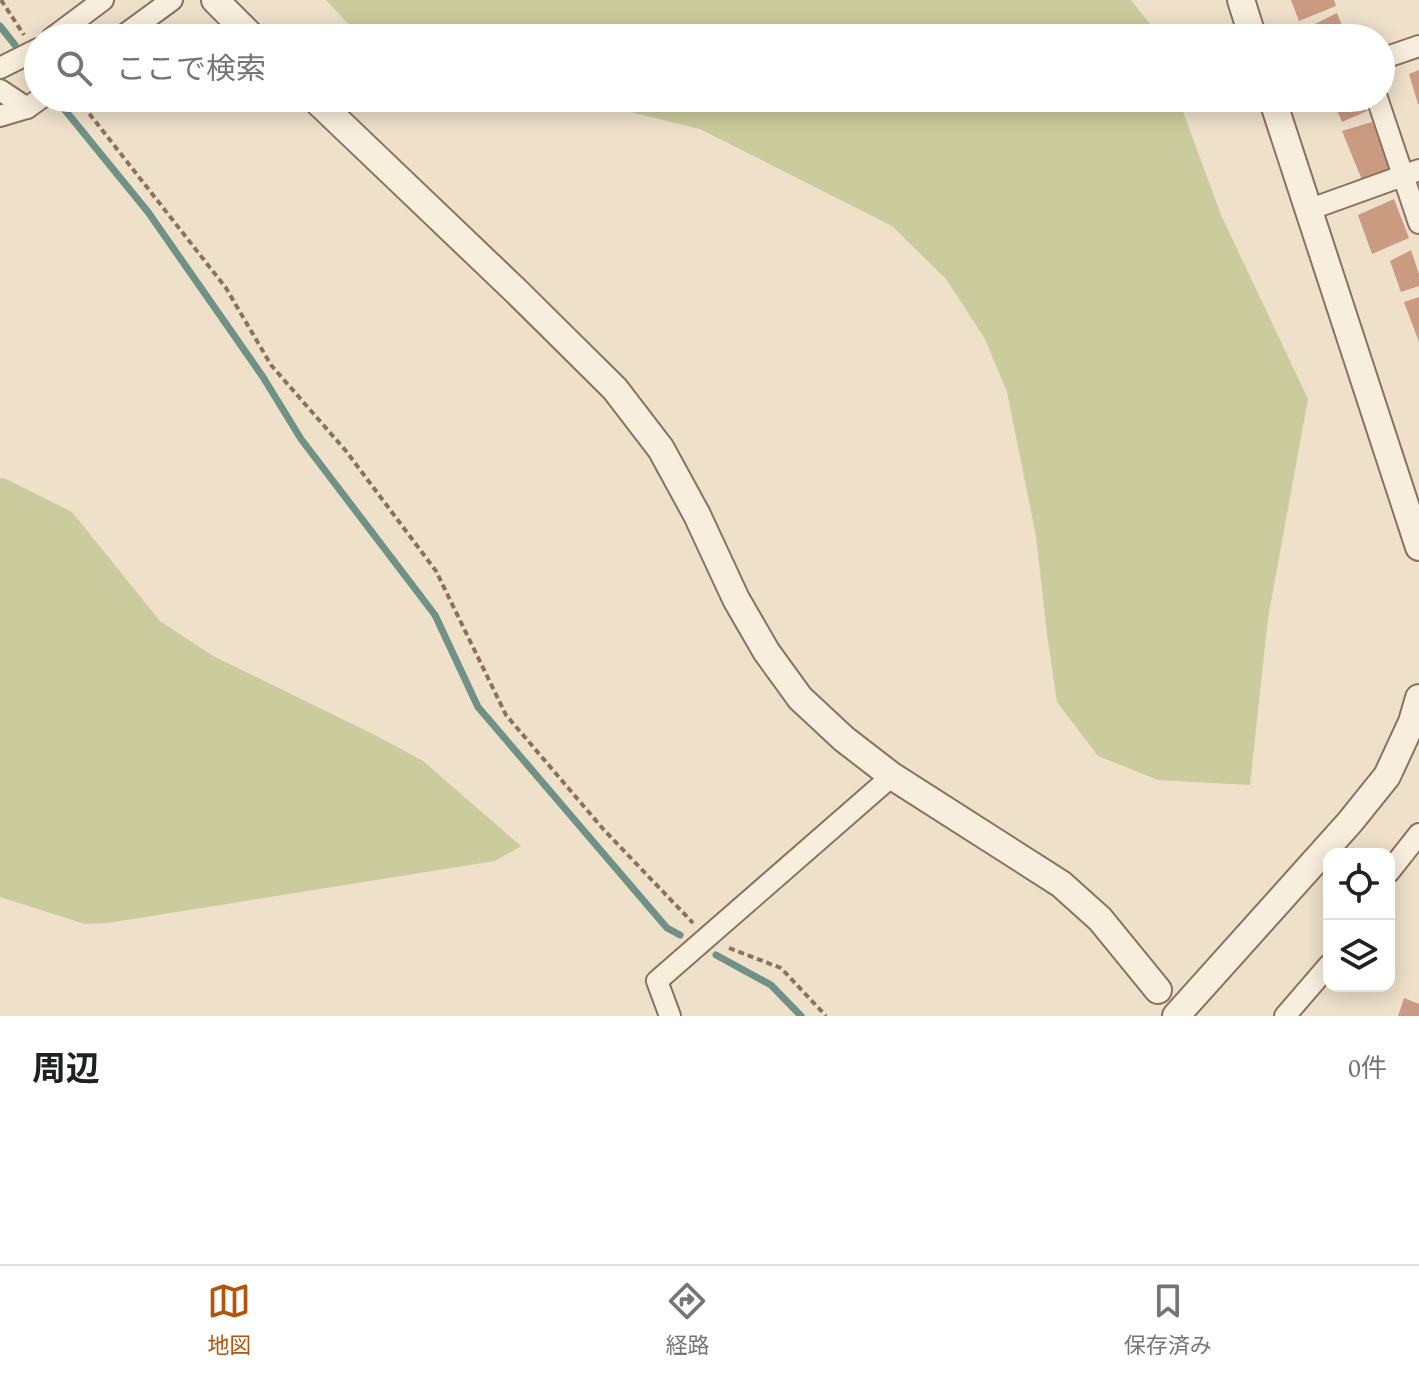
<!DOCTYPE html>
<html lang="ja">
<meta charset="utf-8">
<style>
:root{--surface:#fff;--page:#f2f2f2;--text:#202124;--muted:#757577;--line:#e0e0e0;--accent:#b45309}
body{margin:0;font-family:Spectral,"Noto Sans JP",serif;background:var(--page);color:var(--text)}
.controls{position:absolute;right:24px;bottom:24px;display:grid;overflow:hidden;border-radius:16px;box-shadow:0 4px 20px #0003}
.controls button{width:72px;height:72px;display:grid;place-items:center;padding:0;border:0;border-bottom:2px solid var(--line);background:var(--surface);color:var(--text);font:40px sans-serif}
.list{margin:0;padding:0;list-style:none}
h2{display:flex;justify-content:space-between;align-items:center;height:104px;margin:0;padding:0 32px;font-size:34px}
h2 small{font-size:26px;font-weight:400;color:var(--muted)}
.icon{flex:none;width:44px;height:44px;fill:none;stroke:currentColor;stroke-width:2;stroke-linecap:round;stroke-linejoin:round}
.map{position:relative;flex:none;width:1419px;height:1016px;overflow:hidden}
.search{position:absolute;background:var(--surface);box-shadow:0 4px 20px #0003;left:24px;right:24px;top:24px;height:88px;display:flex;align-items:center;gap:20px;box-sizing:border-box;padding:0 28px;border-radius:44px;color:var(--muted);font-size:30px}
.sheet{height:248px;background:var(--surface)}
nav{display:flex;justify-content:space-around;align-items:center;box-sizing:border-box;height:112px;border-top:2px solid var(--line);background:var(--surface);font-size:22px;color:var(--muted)}
nav a{display:grid;justify-items:center;gap:4px}
nav .on{color:var(--accent)}
.map>svg:first-child{display:block}
.green{fill:#cacc9d}
.lines{fill:none;stroke-linecap:round;stroke-linejoin:round}
.stream{stroke:#709186;stroke-width:7}
.building{fill:#ca9a81}
.minor-casing{stroke:#8a725e;stroke-width:24}
.tertiary-casing{stroke:#8a725e;stroke-width:30}
.path{stroke:#8a725e;stroke-width:4;stroke-dasharray:6 4;stroke-linecap:butt}
.minor{stroke:#f8eedd;stroke-width:20}
.tertiary{stroke:#f8eedd;stroke-width:26}
</style>
<div class="map">
<svg width="1419" height="1016" viewBox="0 0 1419 1016">
<rect width="100%" height="100%" fill="#eee0c9"/>
<g class="green">
<polygon points="326,0 1131,0 1150,24 1155,38 361,38"/>
<polygon points="573,98 1178,98 1221,215 1308,399 1268,618 1250,785 1158,780 1098,756 1057,702 1047,634 1036,536 1007,392 985,339 946,279 892,226 700,129"/>
<polygon points="0,478 6,479 72,512 160,621 213,656 379,737 423,761 521,846 495,861 108,923 85,924 0,897"/>
</g>
<g class="lines">
<g class="stream">
<polyline points="0,26 15,45"/>
<polyline points="31,66 38,75"/>
<polyline points="60,104 148,212 263,377 301,439 435,615 478,707 667,928 680,935"/>
<polyline points="716,955 771,985 801,1016"/>
</g>
</g>
<g class="building">
<polygon points="1291,0 1334,0 1336,6 1299,21"/>
<polygon points="1337,13 1347,38 1317,38 1313,25"/>
<polygon points="1419,70 1419,104 1418,104 1409,74"/>
<polygon points="1332,98 1363,98 1367,111 1342,122"/>
<polygon points="1372,122 1390,169 1362,180 1342,131"/>
<polygon points="1394,199 1409,238 1372,254 1358,215"/>
<polygon points="1411,250 1419,274 1419,286 1401,292 1390,261"/>
<polygon points="1419,297 1419,342 1404,302"/>
<polygon points="1404,998 1419,1004 1419,1016 1398,1016"/>
</g>
<g class="lines">
<g class="minor-casing">
<g id="minor">
<polyline points="52,38 103,0"/>
<polyline points="120,38 172,0"/>
<polyline points="1381,59 1419,46"/>
<polyline points="0,68 38,49"/>
<polyline points="0,90 27,108"/>
<polyline points="1377,98 1419,223"/>
<polyline points="0,116 27,108 41,98"/>
<polyline points="1308,210 1419,170"/>
<polyline points="1389,872 1419,834"/>
<polyline points="670,1016 657,981 892,776"/>
<polyline points="1285,1016 1329,965"/>
</g>
</g>
<g class="tertiary-casing">
<g id="tertiary">
<polyline points="215,0 253,38"/>
<polyline points="1241,0 1253,38"/>
<polyline points="314,98 516,291 615,389 661,449 697,515 736,599 766,651 800,698 844,739 892,776 1061,884 1100,919 1158,990"/>
<polyline points="1272,98 1419,547"/>
<polyline points="1176,1016 1350,822 1387,776 1412,722 1419,698"/>
</g>
</g>
<g class="path">
<polyline points="1,0 24,35"/>
<polyline points="77,98 226,288 271,365 346,451 436,571 506,715 604,830 693,923"/>
<polyline points="729,948 781,968 826,1016"/>
</g>
<use href="#minor" class="minor"/>
<use href="#tertiary" class="tertiary"/>
</g>
</svg>
<div class="controls">
<button><svg class="icon" aria-label="locate" viewBox="0 0 24 24"><circle cx="12" cy="12" r="6"/><path d="M12 2v4M12 18v4M2 12h4M18 12h4"/></svg></button>
<button><svg class="icon" aria-label="layers" viewBox="0 0 24 24"><path d="M12 4l9 5-9 5-9-5zM3 14l9 5 9-5"/></svg></button>
</div>
<div class="search"><svg class="icon" aria-label="search" viewBox="0 0 24 24"><circle cx="10" cy="10" r="6"/><path d="M15 15l6 6"/></svg>ここで検索</div>
</div>
<section class="sheet">
<h2>周辺<small>0件</small></h2>
<ul class="list">
</ul>
</section>
<nav>
<a class="on"><svg class="icon" aria-label="map" viewBox="0 0 24 24"><path d="M3 6l6-2 6 2 6-2v14l-6 2-6-2-6 2zM9 4v14M15 6v14"/></svg>地図</a>
<a><svg class="icon" aria-label="directions" viewBox="0 0 24 24"><path d="M12 3l9 9-9 9-9-9zM9 14v-3h6M13 9l2 2-2 2"/></svg>経路</a>
<a><svg class="icon" aria-label="saved" viewBox="0 0 24 24"><path d="M7 4h10v16l-5-4-5 4z"/></svg>保存済み</a>
</nav>
